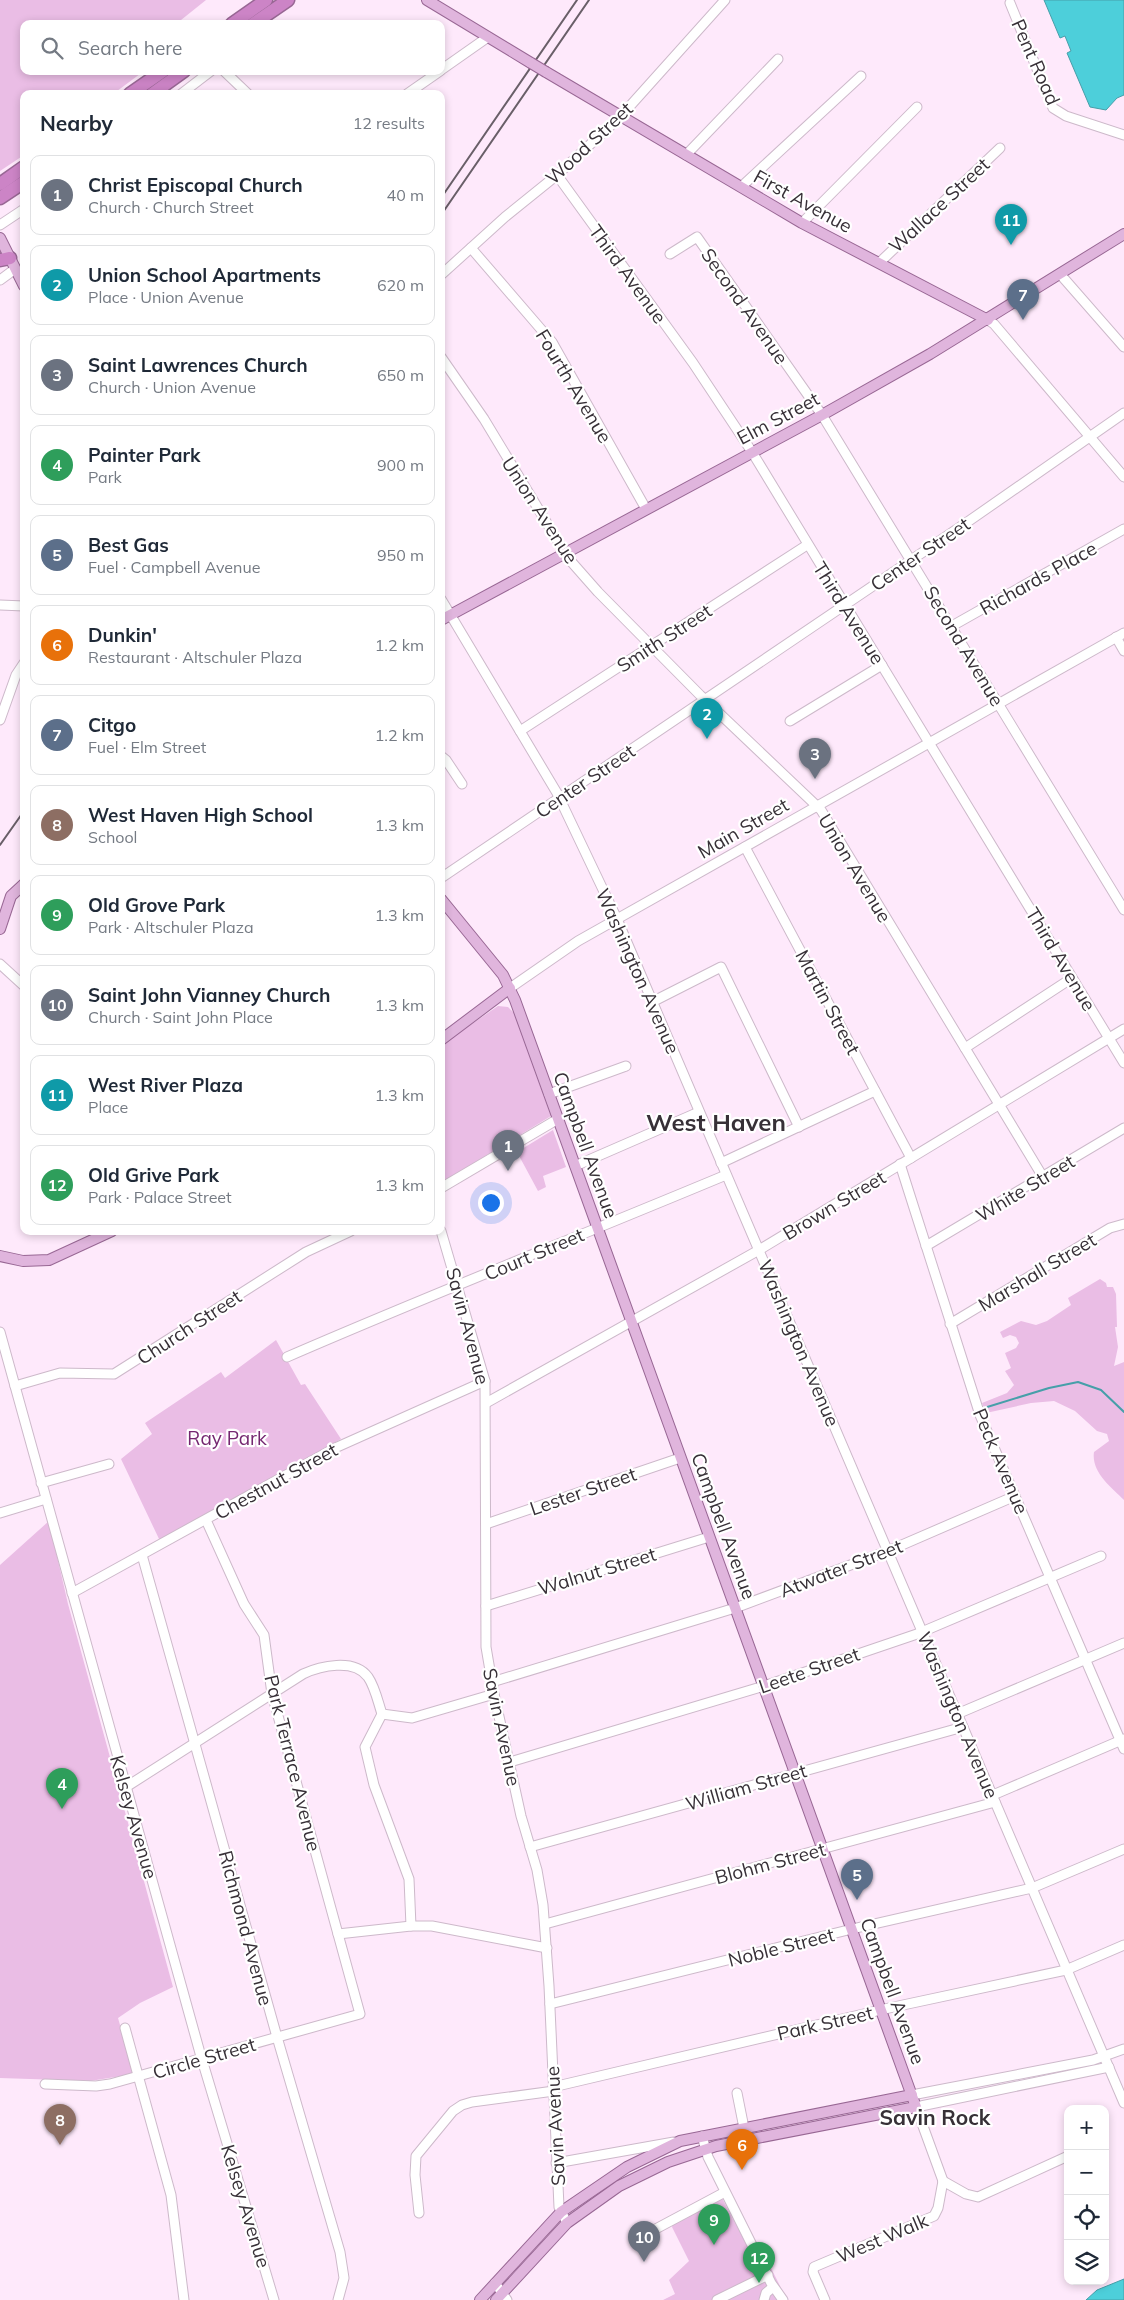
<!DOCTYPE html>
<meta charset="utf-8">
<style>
:root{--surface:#fff;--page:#f6f6f7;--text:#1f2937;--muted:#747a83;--line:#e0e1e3;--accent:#ea580c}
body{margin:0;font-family:Mulish,sans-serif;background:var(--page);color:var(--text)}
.controls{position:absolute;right:15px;bottom:15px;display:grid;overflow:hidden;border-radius:10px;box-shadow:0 2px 8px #0003}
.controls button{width:45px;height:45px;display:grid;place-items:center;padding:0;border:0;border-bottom:1px solid var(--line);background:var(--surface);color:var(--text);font:25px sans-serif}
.you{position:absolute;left:490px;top:1202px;width:18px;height:18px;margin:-12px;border:4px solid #fff;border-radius:50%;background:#1a73e8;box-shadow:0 0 0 8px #1a73e833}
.badge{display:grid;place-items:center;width:32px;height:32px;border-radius:50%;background:var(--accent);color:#fff;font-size:16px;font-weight:700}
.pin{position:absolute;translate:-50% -41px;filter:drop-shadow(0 1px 2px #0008)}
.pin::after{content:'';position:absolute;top:26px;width:18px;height:15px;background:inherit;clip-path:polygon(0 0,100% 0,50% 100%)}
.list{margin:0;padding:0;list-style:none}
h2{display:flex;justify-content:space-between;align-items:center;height:65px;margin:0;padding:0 20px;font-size:21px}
h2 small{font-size:16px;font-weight:400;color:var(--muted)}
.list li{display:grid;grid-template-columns:32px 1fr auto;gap:15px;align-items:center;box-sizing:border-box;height:80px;margin:0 10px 10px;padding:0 10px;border:1px solid var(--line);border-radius:10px}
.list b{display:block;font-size:19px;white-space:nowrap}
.list p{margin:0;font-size:16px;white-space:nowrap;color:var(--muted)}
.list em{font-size:16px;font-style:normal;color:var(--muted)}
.icon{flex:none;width:28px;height:28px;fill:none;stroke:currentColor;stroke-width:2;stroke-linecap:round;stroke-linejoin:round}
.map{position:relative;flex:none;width:1124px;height:2300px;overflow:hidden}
.search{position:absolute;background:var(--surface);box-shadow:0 2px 8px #0003;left:20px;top:20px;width:425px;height:55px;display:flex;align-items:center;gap:12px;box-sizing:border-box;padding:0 18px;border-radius:10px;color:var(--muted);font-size:19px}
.panel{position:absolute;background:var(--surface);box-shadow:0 2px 8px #0003;left:20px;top:90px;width:425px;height:1145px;border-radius:10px}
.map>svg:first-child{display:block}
.green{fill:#eabde5}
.water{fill:#4dcfda;stroke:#469fa9}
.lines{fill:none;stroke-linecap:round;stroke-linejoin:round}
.stream{stroke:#469fa9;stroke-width:2}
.minor-casing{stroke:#cdb9ca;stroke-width:11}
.major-casing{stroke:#986794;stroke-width:12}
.highway-casing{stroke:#986794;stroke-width:15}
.minor{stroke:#fff;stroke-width:9}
.major{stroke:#e0b5dd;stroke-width:10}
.highway{stroke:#cc84c6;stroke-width:12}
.rail{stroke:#695f68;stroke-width:2}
.major-bridge-casing{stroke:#986794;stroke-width:12;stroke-linecap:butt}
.major-bridge{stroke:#e0b5dd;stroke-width:10}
.labels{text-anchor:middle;stroke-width:4.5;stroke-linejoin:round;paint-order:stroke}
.street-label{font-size:19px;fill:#373037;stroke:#fff}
.park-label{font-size:19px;fill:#742670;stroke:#fff}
.quarter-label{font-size:21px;font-weight:bold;fill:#373037;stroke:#fff}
.district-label{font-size:24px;font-weight:bold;fill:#373037;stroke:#fff}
</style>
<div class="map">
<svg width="1124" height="2300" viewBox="0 0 1124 2300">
<rect width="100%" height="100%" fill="#fee9fb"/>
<g class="green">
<polygon points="0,0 206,0 176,24 24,24 24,71 144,71 113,94 24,94 24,155 0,171"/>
<polygon points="498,1006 508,1007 514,1013 551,1116 441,1183 441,1045"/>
<polygon points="553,1130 566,1167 543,1176 546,1187 538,1191 517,1152"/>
<path d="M 1100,1279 L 1106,1283 L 1107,1287 L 1113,1287 L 1116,1294 L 1117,1327 L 1115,1327 L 1118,1347 L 1114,1366 L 1124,1362 L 1124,1500 C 1111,1487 1091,1472 1094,1452 L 1109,1441 L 1107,1434 L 1097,1431 L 1075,1411 L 1054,1401 L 1031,1403 L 986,1413 L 982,1403 L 1007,1393 L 1014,1385 L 1005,1371 L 1011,1368 L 1005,1353 L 1016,1348 L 1019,1343 L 1016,1337 L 1010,1335 L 1003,1338 L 1000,1332 L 1021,1321 L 1036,1325 L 1047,1321 L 1071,1305 L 1068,1298 Z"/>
<polygon points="276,1340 301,1385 305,1384 341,1439 160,1541 121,1459 152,1434 145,1423 221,1372 225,1378"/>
<polygon points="49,1521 68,1604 173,1987 140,2003 118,2018 134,2074 90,2081 0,2078 0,1565"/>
<polygon points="722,2198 758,2267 770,2266 787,2300 663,2300 675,2294 669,2280 689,2261 672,2227 673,2224"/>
</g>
<g class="water">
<polygon points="1044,0 1124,0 1124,95 1117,98 1106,110 1090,107 1067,53 1071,51 1065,36 1060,38"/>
<polygon points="1124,2279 1124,2300 1086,2300 1097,2290"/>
</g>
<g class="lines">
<polyline class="stream" points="984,1408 1049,1388 1078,1382 1101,1390 1124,1412"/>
<g class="minor-casing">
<g id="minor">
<polyline points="1010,3 1053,108 1066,116 1124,135"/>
<polyline points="441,70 488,37"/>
<polyline points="224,71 248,94"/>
<polyline points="181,94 211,71"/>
<polyline points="407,94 440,71"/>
<polyline points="686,155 778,59"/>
<polyline points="557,175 693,363 752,452 1124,1063"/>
<polyline points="741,187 861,76"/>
<polyline points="802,223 917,107"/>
<polyline points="0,225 24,209"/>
<polyline points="471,248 552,342 646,509"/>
<polyline points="670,254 697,237 822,415 1124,910"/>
<polyline points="879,263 1000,148"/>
<polyline points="1060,274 1124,347"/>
<polyline points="441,275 505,217 557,175 621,116 725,0"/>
<polyline points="0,280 15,269"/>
<polyline points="988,320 994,324 1124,477"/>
<polyline points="441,357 484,419 568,558 598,592 700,695 821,810 1043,1177"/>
<polyline points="441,599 557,793 617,919 1124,2103"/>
<polyline points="0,605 24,606"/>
<polyline points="952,626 1124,529"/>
<polyline points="1116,637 1124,651"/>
<polyline points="0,720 16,675 24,663"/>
<polyline points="790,721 882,665"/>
<polyline points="520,731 807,545"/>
<polyline points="441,756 446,760 462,784"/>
<polyline points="745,847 911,1158"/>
<polyline points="441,878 966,523 1124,413"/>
<polyline points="0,964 24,986"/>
<polyline points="510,988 578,941 1124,633"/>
<polyline points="652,1002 721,967 799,1127"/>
<polyline points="965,1048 1072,978"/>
<polyline points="549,1094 626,1066"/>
<polyline points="721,1163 875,1091"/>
<polyline points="900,1164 980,1415 1124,1749"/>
<polyline points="575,1166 699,1112"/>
<polyline points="441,1188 558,1119"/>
<polyline points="441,1231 485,1381 486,1647 494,1694 521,1816 537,1870 543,1905 549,1986 559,2207 567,2223"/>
<polyline points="926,1246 1124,1128"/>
<polyline points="950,1324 1110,1228 1124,1224"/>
<polyline points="0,1332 200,2053 274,2300"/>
<path d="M 287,1357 C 432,1294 580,1236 726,1175"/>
<polyline points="15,1386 60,1373 114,1374 306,1252 351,1231"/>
<polyline points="486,1403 759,1250 1124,1029"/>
<polyline points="41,1483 109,1464"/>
<polyline points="0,1513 46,1499"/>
<polyline points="486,1524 680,1458"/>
<polyline points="142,1555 277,2037 340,2252 344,2278 338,2300"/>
<polyline points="72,1593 335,1448 485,1381"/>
<polyline points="486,1606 709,1537"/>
<polyline points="492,1682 735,1608 888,1551 1015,1496"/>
<polyline points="382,1714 365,1747 374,1785 409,1879 411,1926"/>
<polyline points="382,1714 412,1718 494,1694"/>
<polyline points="957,1714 1124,1643"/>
<polyline points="510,1762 764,1686 917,1634 1101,1556"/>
<path d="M 126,1787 L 303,1674 C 320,1666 354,1658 368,1677 C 375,1687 378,1702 382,1714"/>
<polyline points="993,1795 1124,1739"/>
<polyline points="530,1847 963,1727"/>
<polyline points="545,1924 995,1802"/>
<polyline points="338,1934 411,1926 432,1926 547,1948"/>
<polyline points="550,2004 852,1929 1032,1888 1124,1849"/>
<polyline points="125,2028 171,2195 184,2300"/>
<polyline points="45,2084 96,2086 110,2084 360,2014 272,1694 264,1635 244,1604 206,1520"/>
<polyline points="553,2087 889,2008 1066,1970 1124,1945"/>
<polyline points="737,2093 744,2128"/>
<polyline points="912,2095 1093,2060 1124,2049"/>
<polyline points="702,2136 708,2157 771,2283 783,2300"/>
<polyline points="556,2163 674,2142"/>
<polyline points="943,2181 916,2107 1109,2067"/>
<polyline points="943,2181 966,2194 978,2197 1068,2156"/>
<polyline points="419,2213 415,2175 416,2156 453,2111 462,2105 472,2102 554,2091"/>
<polyline points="650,2232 725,2192"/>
<polyline points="495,2283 507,2300"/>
<polyline points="717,2300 768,2275"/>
<polyline points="764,2300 766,2293 773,2287"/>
<polyline points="825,2300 813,2272 814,2267 934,2216 938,2208 943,2181"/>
</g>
</g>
<g class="major-casing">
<g id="major">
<polyline points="427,0 531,63"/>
<polyline points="546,72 802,223 988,320"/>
<polyline points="0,238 24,286"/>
<polyline points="441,620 822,415 930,354 1124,234"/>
<polyline points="441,899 503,975 515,1000 916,2107 716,2146 668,2162 619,2186 567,2223 496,2300"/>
<polyline points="0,929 11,896 24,884"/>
<polyline points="441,1040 510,988"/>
<polyline points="0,1256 23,1261 49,1260 112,1231"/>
<polyline points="480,2300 561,2212 627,2167 680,2141 912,2095"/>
</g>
</g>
<g class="highway-casing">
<g id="highway">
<polyline points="232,24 266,0"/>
<polyline points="253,24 288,0"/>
<polyline points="130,94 163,71"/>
<polyline points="152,94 184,71"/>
<polyline points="0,184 24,167"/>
<polyline points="0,198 24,182"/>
<polyline points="0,260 10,258"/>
</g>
</g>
<use href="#minor" class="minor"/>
<use href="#major" class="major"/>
<use href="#highway" class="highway"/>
<g class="rail">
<polyline points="441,198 577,0"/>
<polyline points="441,215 589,0"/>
<polyline points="0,845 24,811"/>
</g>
<g class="major-bridge-casing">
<polyline id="major-bridge" points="531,63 546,72"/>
</g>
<use href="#major-bridge" class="major-bridge"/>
</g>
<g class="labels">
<g class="street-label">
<text transform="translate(1036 62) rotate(66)" y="7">Pent Road</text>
<text transform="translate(589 143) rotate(-43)" y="7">Wood Street</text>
<text transform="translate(803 201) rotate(29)" y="7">First Avenue</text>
<text transform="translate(939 205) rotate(-43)" y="7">Wallace Street</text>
<text transform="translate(628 274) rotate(54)" y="7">Third Avenue</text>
<text transform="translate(745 306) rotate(55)" y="7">Second Avenue</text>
<text transform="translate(574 386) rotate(59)" y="7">Fourth Avenue</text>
<text transform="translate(778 418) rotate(-28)" y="7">Elm Street</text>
<text transform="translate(540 510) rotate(57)" y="7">Union Avenue</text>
<text transform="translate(920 554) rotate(-34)" y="7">Center Street</text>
<text transform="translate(1038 578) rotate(-29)" y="7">Richards Place</text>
<text transform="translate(849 613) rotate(58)" y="7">Third Avenue</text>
<text transform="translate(664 638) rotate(-33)" y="7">Smith Street</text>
<text transform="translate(964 646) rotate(59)" y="7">Second Avenue</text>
<text transform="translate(585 781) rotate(-34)" y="7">Center Street</text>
<text transform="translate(743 828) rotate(-30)" y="7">Main Street</text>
<text transform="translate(855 868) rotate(59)" y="7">Union Avenue</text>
<text transform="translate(1061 959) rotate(59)" y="7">Third Avenue</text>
<text transform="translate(638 971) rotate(66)" y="7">Washington Avenue</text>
<text transform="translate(828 1002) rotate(62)" y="7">Martin Street</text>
<text transform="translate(586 1145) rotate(70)" y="7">Campbell Avenue</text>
<text transform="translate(1025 1188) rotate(-31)" y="7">White Street</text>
<text transform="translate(834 1205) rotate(-31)" y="7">Brown Street</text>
<text transform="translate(534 1254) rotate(-23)" y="7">Court Street</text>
<text transform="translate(1037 1272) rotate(-31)" y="7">Marshall Street</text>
<text transform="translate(468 1326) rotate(75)" y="7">Savin Avenue</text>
<text transform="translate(189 1327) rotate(-33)" y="7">Church Street</text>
<text transform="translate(799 1343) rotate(67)" y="7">Washington Avenue</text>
<text transform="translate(1001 1461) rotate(67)" y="7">Peck Avenue</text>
<text transform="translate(276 1481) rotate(-29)" y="7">Chestnut Street</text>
<text transform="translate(583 1491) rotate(-19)" y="7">Lester Street</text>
<text transform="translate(724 1526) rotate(70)" y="7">Campbell Avenue</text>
<text transform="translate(841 1568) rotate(-21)" y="7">Atwater Street</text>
<text transform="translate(597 1571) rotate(-17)" y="7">Walnut Street</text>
<text transform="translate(809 1670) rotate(-19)" y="7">Leete Street</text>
<text transform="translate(958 1715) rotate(67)" y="7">Washington Avenue</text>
<text transform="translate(502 1727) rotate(78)" y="7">Savin Avenue</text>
<text transform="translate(293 1763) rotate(76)" y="7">Park Terrace Avenue</text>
<text transform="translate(746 1787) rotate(-16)" y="7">William Street</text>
<text transform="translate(134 1817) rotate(74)" y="7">Kelsey Avenue</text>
<text transform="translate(770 1863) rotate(-15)" y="7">Blohm Street</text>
<text transform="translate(246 1928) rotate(75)" y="7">Richmond Avenue</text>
<text transform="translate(781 1947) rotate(-14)" y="7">Noble Street</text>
<text transform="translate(893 1991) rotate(70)" y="7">Campbell Avenue</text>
<text transform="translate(825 2023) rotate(-13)" y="7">Park Street</text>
<text transform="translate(204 2058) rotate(-16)" y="7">Circle Street</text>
<text transform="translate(555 2126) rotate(-93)" y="7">Savin Avenue</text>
<text transform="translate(246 2206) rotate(73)" y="7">Kelsey Avenue</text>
<text transform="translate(882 2238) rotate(-23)" y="7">West Walk</text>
</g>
<g class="park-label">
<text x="227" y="1445">Ray Park</text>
</g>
<g class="quarter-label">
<text x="935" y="2125">Savin Rock</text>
</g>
<g class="district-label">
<text x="716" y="1131">West Haven</text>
</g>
</g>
</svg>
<div class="controls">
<button>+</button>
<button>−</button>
<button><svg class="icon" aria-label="locate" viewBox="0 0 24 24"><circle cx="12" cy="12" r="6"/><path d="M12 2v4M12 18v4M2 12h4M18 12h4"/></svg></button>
<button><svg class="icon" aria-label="layers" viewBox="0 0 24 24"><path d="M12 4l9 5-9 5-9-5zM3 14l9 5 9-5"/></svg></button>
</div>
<div class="you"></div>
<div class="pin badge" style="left:508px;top:1171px;background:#6b7280">1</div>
<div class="pin badge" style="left:707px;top:739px;background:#0f9aa8">2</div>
<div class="pin badge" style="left:815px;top:779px;background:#6b7280">3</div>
<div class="pin badge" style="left:62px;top:1809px;background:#2e9e5b">4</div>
<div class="pin badge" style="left:857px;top:1900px;background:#5c6f8a">5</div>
<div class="pin badge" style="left:742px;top:2170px;background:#e8710a">6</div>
<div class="pin badge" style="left:1023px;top:320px;background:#5c6f8a">7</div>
<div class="pin badge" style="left:60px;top:2145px;background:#8d6e63">8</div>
<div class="pin badge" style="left:714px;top:2245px;background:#2e9e5b">9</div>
<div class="pin badge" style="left:644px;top:2262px;background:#6b7280">10</div>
<div class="pin badge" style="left:1011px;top:245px;background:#0f9aa8">11</div>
<div class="pin badge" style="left:759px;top:2283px;background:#2e9e5b">12</div>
<div class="search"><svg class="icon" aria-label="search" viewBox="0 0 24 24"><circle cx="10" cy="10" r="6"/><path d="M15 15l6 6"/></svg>Search here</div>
<section class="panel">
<h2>Nearby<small>12 results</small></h2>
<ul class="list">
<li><span class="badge" style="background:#6b7280">1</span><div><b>Christ Episcopal Church</b><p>Church · Church Street</p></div><em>40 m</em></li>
<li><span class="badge" style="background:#0f9aa8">2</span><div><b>Union School Apartments</b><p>Place · Union Avenue</p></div><em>620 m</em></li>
<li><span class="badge" style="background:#6b7280">3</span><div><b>Saint Lawrences Church</b><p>Church · Union Avenue</p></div><em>650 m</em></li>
<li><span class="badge" style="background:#2e9e5b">4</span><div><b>Painter Park</b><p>Park</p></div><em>900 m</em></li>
<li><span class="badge" style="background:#5c6f8a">5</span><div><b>Best Gas</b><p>Fuel · Campbell Avenue</p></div><em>950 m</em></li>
<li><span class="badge" style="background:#e8710a">6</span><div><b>Dunkin'</b><p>Restaurant · Altschuler Plaza</p></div><em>1.2 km</em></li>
<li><span class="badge" style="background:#5c6f8a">7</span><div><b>Citgo</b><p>Fuel · Elm Street</p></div><em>1.2 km</em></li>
<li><span class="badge" style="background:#8d6e63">8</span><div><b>West Haven High School</b><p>School</p></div><em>1.3 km</em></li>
<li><span class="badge" style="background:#2e9e5b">9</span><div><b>Old Grove Park</b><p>Park · Altschuler Plaza</p></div><em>1.3 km</em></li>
<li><span class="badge" style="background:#6b7280">10</span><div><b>Saint John Vianney Church</b><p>Church · Saint John Place</p></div><em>1.3 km</em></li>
<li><span class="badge" style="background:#0f9aa8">11</span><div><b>West River Plaza</b><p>Place</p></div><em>1.3 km</em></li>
<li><span class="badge" style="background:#2e9e5b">12</span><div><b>Old Grive Park</b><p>Park · Palace Street</p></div><em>1.3 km</em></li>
</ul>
</section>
</div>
